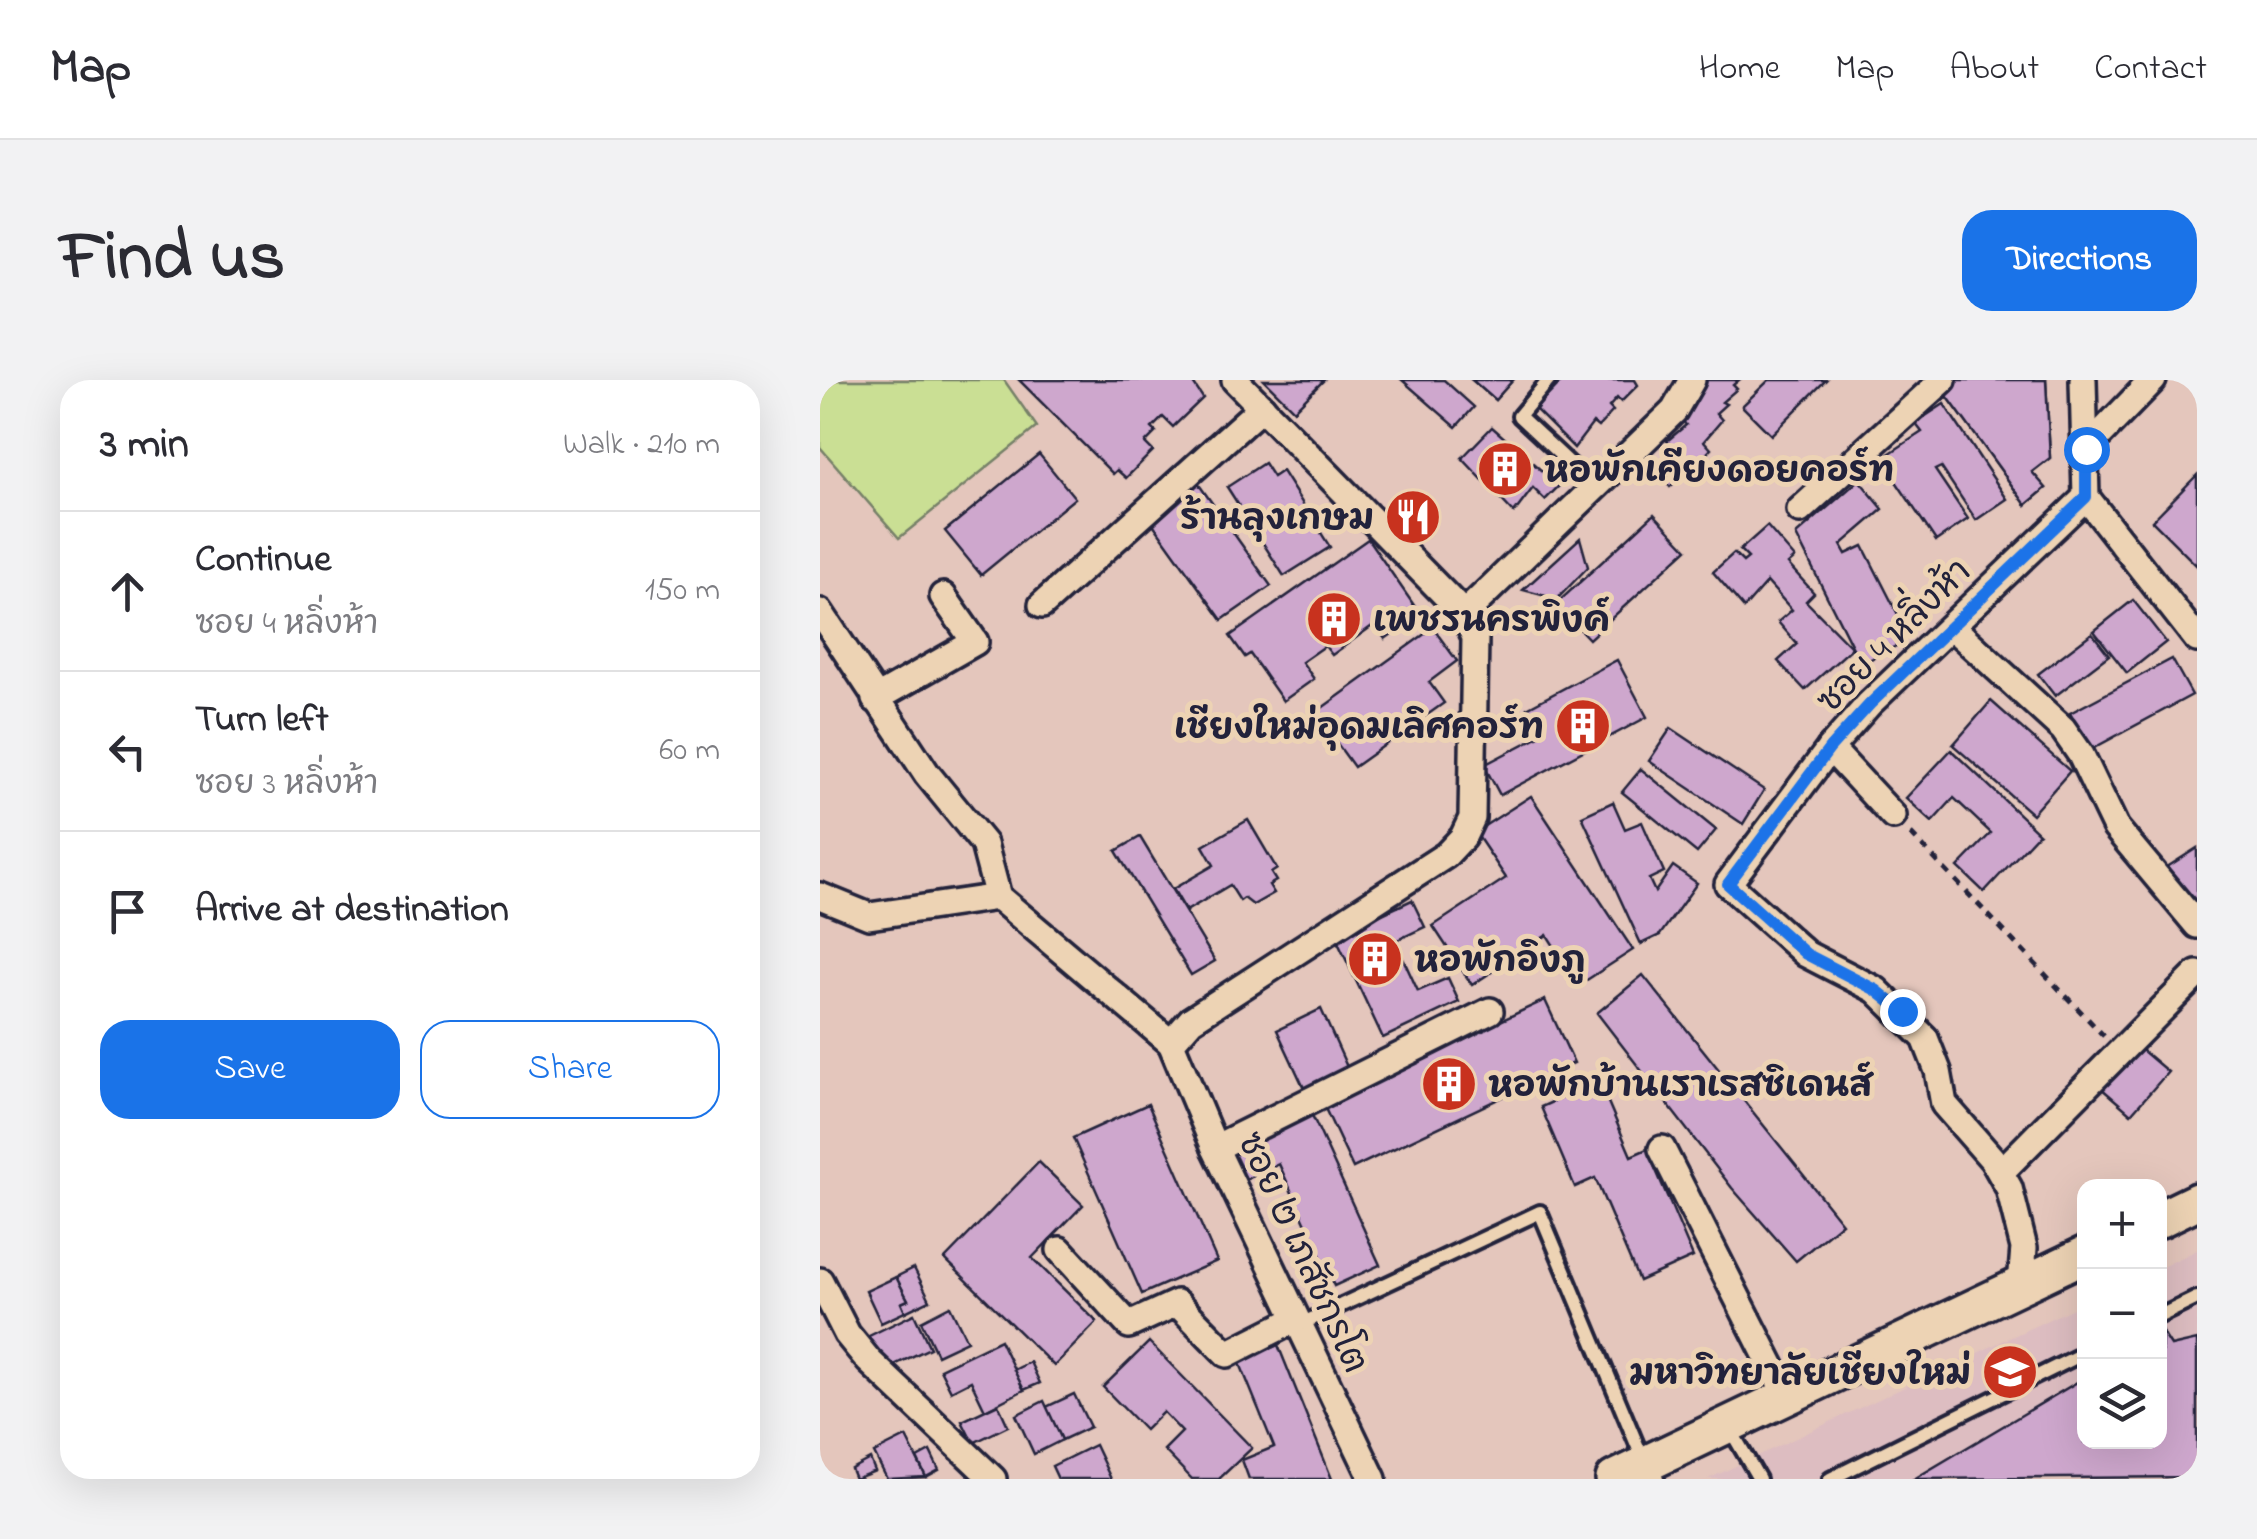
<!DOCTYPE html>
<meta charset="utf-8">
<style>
:root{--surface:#fff;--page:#f2f2f3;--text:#2b2b33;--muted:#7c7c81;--line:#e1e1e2;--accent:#1a73e8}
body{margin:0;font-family:"Indie Flower","Playpen Sans Thai",sans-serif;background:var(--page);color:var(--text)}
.controls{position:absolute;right:30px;bottom:30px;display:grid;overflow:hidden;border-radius:20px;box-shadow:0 10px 40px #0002}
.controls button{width:90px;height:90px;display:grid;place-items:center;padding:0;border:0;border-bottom:2px solid var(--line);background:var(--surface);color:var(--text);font:50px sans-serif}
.stop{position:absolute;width:30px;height:30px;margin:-22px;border:8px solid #1a73e8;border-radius:50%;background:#fff}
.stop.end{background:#1a73e8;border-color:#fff;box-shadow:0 2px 10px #0008}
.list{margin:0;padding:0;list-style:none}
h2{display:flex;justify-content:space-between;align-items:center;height:130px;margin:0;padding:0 40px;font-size:42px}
h2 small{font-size:32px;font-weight:400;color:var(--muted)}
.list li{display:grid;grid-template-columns:65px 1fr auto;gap:30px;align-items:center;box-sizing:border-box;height:160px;padding:0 40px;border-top:2px solid var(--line)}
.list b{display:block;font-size:38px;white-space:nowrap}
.list p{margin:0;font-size:32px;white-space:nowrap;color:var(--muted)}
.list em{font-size:32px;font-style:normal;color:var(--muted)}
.actions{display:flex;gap:20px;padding:30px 40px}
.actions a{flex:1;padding:22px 0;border:2px solid var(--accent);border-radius:30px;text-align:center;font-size:35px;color:var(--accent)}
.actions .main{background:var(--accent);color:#fff}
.icon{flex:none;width:55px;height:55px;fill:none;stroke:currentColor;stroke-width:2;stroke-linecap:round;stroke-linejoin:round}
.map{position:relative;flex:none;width:1377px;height:1099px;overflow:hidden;border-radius:30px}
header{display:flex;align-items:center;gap:60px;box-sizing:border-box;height:140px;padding:0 50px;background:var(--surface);border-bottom:2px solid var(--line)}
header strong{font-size:48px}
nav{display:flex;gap:55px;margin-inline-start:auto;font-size:35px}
.intro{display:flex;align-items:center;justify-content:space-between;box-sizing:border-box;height:240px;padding:0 60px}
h1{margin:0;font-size:70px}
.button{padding:25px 45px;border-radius:30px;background:var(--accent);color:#fff;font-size:35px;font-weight:700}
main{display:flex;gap:60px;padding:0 60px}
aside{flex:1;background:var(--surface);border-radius:30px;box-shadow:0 10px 40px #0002}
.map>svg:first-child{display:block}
.built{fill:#ddbdc1}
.green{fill:#cadf94;stroke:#768068;stroke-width:2.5}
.building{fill:#cea7cd;stroke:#22223b;stroke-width:2.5}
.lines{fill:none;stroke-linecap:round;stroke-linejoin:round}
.service-casing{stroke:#22223b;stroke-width:20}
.minor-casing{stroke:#22223b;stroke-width:32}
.secondary-casing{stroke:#22223b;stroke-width:42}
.path{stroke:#22223b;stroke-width:5;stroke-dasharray:8 8;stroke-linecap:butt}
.service{stroke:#edd3b4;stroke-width:12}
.minor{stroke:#edd3b4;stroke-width:25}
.secondary{stroke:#edd3b4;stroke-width:35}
.route{stroke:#1a73e8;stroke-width:12}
.labels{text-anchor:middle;stroke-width:10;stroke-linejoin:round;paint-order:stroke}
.poi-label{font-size:35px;font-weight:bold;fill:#22223b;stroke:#edd3b4;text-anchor:start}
.street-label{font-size:35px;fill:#22223b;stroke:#edd3b4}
</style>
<header>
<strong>Map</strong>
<nav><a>Home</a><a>Map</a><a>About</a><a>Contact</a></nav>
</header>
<div class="intro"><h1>Find us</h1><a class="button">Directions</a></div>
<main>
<aside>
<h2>3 min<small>Walk · 210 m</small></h2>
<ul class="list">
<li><svg class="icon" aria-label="ahead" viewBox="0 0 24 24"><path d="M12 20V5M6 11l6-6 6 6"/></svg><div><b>Continue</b><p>ซอย 4 หลิ่งห้า</p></div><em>150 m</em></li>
<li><svg class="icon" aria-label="left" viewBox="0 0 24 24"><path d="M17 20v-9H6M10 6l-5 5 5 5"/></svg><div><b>Turn left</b><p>ซอย 3 หลิ่งห้า</p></div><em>60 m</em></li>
<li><svg class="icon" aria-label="arrive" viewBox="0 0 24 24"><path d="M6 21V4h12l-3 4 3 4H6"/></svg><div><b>Arrive at destination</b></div></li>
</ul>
<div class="actions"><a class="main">Save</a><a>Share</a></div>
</aside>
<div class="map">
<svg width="1377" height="1099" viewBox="0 0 1377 1099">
<rect width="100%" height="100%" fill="#e4c6bc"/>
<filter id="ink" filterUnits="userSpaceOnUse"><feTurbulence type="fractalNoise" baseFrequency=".01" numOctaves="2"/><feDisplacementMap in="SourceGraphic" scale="20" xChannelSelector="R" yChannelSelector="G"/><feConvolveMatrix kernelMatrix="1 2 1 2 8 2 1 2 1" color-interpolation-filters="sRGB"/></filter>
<g filter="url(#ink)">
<polygon class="built" points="1377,870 1377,1099 888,1099 1264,923 1264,1062 1340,1062 1340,888"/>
<polygon class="green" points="0,0 184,0 217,47 79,158 0,67"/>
<g class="building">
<polygon points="199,0 371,0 383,18 353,47 343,37 332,48 336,52 325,63 333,71 306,98 297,90 293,94"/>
<polygon points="444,0 504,0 474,30"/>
<polygon points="582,0 624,0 654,27 636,47"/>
<polygon points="652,0 693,0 675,20"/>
<polygon points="652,0 693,0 675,20"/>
<polygon points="743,0 815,0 818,5 801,22 797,18 789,27 793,31 778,47 773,43 754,68 715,29"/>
<polygon points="883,0 919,0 913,5 917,9 902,22 906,24 896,33 902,40 884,61 891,69 869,92 863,86 849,98 854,103 850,107 833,87 854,70 847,61 866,45 856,32"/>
<polygon points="949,0 1006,0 951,55 922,26"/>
<polygon points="1133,0 1176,0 1163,11 1197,59 1196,0 1226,0 1230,78 1212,92 1226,108 1206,125 1122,9"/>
<polygon points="1133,0 1226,0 1230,78 1212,92 1226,108 1206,125 1122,9"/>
<polygon points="1124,24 1187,119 1156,140 1121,87 1115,90 1148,139 1116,161 1061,79 1102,52 1095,43"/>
<polygon points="672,47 739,106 725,120 713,108 694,133 642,78"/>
<polygon points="219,74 255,118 161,195 125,151"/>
<polygon points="444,83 453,97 462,91 510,167 464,196 407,107"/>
<polygon points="1377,95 1377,186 1332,141"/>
<polygon points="375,99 451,206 402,240 326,134"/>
<polygon points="1039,100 1063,129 1021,165 1026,174 1043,166 1088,254 1078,260 1080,264 1041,284 976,155"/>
<polygon points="834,134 867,169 769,259 736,224"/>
<polygon points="947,146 975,178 968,184 994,213 986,221 1032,268 985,310 958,281 977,264 958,242 972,230 947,202 924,228 893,192 914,173 923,182 928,178 920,170"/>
<polygon points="760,158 768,187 737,219 703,210"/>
<polygon points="548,159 600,234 565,259 555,244 512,275 505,266 482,282 494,299 463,321 430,274 425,277 410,256"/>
<polygon points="1313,220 1346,262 1307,293 1274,251"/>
<polygon points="613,248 637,281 609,302 624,323 534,387 495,333"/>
<polygon points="1272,253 1289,275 1235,316 1218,294"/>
<polygon points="1352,279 1372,315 1270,370 1250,333"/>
<polygon points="797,280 827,337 680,415 664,385 721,355 707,328"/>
<polygon points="1171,321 1250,391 1212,434 1133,365"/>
<polygon points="851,348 944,410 923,444 829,381"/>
<polygon points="1131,370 1219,453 1164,512 1138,487 1171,453 1134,418 1112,442 1086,418"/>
<polygon points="821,389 896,450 877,473 802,412"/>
<polygon points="711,416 813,570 759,605 727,555 652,605 613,546 686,498 655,452"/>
<polygon points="793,422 805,449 822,442 844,492 829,499 835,512 853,486 877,503 840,555 821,564 762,436"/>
<polygon points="428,440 457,489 451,493 456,501 449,505 454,513 433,525 424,518 420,521 410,505 366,531 353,509 394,485 383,466"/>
<polygon points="320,457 395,581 371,595 296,471"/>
<polygon points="1377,468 1377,530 1344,489"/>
<polygon points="592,520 605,547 575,561 598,611 628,598 639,622 563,658 515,556"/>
<polygon points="823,595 1022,843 976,881 912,808 777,633"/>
<polygon points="725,620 754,683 533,788 503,724"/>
<polygon points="501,629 527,687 484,708 457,650"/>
<polygon points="1316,665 1348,692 1311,734 1280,707"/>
<polygon points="779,701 811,776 827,769 873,877 819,901 775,798 755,807 721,727"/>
<polygon points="328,724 397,881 322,914 253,758"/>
<polygon points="492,735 560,885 514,906 459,784 425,800 412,771"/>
<polygon points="219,782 263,825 212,878 277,942 234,986 125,879"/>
<polygon points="94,888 110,920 85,932 81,923 88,920 76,897"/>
<polygon points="76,897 88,920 81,923 85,932 61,943 46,911"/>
<polygon points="130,926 147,961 117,975 101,941"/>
<polygon points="94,934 110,968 64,990 47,957"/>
<polygon points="1342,952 1351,966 1377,960 1377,1097 1094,1099 1264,998 1264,1062 1340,1062"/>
<polygon points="180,960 204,1010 165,1030 151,1001 131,1011 120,989"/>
<polygon points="329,962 432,1068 399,1099 372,1099 344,1070 362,1052 343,1032 325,1050 283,1007"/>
<polygon points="458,965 512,1099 429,1099 422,1080 454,1067 419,981"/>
<polygon points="210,982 220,1003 204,1010 194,990"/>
<polygon points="254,1014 270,1047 242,1060 226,1027"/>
<polygon points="224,1021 242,1060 214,1074 196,1035"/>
<polygon points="178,1024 188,1046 153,1063 142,1041"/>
<polygon points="86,1057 106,1097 67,1099 54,1073"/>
<polygon points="275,1065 291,1099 238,1099 232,1086"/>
<polygon points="110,1071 119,1090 106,1097 97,1078"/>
<polygon points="50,1079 55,1091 35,1099 31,1089"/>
</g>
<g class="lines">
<g class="service-casing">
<g id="service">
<polyline points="729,0 699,36 775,107"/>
<polyline points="1340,936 1377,918"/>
<polyline points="479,945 720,832 825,1084 837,1099"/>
<polyline points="910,1049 939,1099"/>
<polyline points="1010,1099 1264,973"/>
</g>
</g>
<g class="minor-casing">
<g id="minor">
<polyline points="415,0 644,234 655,257 652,438 643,457 626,475 371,640 351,663 395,768 553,1099"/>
<polyline points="1263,0 1266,117 1377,259"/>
<polyline points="1266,69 1333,0"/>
<polyline points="980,130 1123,0"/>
<polyline points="222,225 442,27"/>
<polyline points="0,232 107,394 164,464 178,517 351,663"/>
<polyline points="644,234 854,31 872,0"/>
<polyline points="1133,248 1243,349 1261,375 1296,448 1377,545"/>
<polyline points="55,319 155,262 123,216"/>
<polyline points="1010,368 1073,436"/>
<polyline points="0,516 49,536 178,517"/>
<polyline points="395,768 670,631"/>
<polyline points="842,769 967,1016"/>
<polyline points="1181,792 1377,594"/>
<polyline points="240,870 309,945 357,923 407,974 476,939"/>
<polyline points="0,901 27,954 49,981 173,1099"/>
<polyline points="1201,905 1204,868 1189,808 1173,780 1124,724 1118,691 1105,658 1056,610 986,574 908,504 1010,368 1049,324 1266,117"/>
</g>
</g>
<g class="secondary-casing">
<g id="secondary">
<polyline points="1340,839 1377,821"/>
<polyline points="794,1099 1264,875"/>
</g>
</g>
<polyline class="path" points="1091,454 1284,656"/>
<use href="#service" class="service"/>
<use href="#minor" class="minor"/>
<use href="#secondary" class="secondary"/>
</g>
</g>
<g class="lines" filter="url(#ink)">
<polyline class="route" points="1082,631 1056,610 986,574 908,504 1010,368 1050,324 1266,117 1266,69"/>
</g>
<defs>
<g id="building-disc" transform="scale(2.875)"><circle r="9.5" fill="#c8321e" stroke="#edd3b4"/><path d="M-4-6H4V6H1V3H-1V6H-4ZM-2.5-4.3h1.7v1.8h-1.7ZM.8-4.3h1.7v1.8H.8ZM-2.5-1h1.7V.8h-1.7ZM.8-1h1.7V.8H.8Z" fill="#fff"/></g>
<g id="restaurant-disc" transform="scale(2.875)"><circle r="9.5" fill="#c8321e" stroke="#edd3b4"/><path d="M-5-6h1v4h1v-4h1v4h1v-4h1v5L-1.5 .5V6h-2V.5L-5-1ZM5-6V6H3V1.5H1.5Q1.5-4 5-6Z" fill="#fff"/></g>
<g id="university-disc" transform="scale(2.875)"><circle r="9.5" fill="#c8321e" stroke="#edd3b4"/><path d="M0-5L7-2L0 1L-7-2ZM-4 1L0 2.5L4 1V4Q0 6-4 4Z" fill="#fff"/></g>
</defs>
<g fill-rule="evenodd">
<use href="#building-disc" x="685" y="89"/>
<use href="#restaurant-disc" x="593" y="137"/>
<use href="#building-disc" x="514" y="239"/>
<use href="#building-disc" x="763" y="346"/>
<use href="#building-disc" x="555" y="579"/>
<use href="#building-disc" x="629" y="704"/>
<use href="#university-disc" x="1190" y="992"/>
</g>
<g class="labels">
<g class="poi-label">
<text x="724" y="101">หอพักเคียงดอยคอร์ท</text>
<text x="554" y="149" text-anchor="end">ร้านลุงเกษม</text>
<text x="553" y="251">เพชรนครพิงค์</text>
<text x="724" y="358" text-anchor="end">เชียงใหม่อุดมเลิศคอร์ท</text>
<text x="594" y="591">หอพักอิงภู</text>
<text x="668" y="716">หอพักบ้านเราเรสซิเดนส์</text>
<text x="1151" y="1004" text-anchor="end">มหาวิทยาลัยเชียงใหม่</text>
</g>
<g class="street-label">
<text transform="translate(1073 255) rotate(-45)" y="12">ซอย 4 หลิ่งห้า</text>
<text transform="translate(484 872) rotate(65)" y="12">ซอย ๒ เภสัชกรโต</text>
</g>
</g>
</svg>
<div class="controls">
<button>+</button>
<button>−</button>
<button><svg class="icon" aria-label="layers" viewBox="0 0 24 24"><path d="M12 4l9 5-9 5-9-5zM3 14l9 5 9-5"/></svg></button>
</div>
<div class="stop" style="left:1266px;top:69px"></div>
<div class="stop end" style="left:1082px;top:631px"></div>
</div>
</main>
